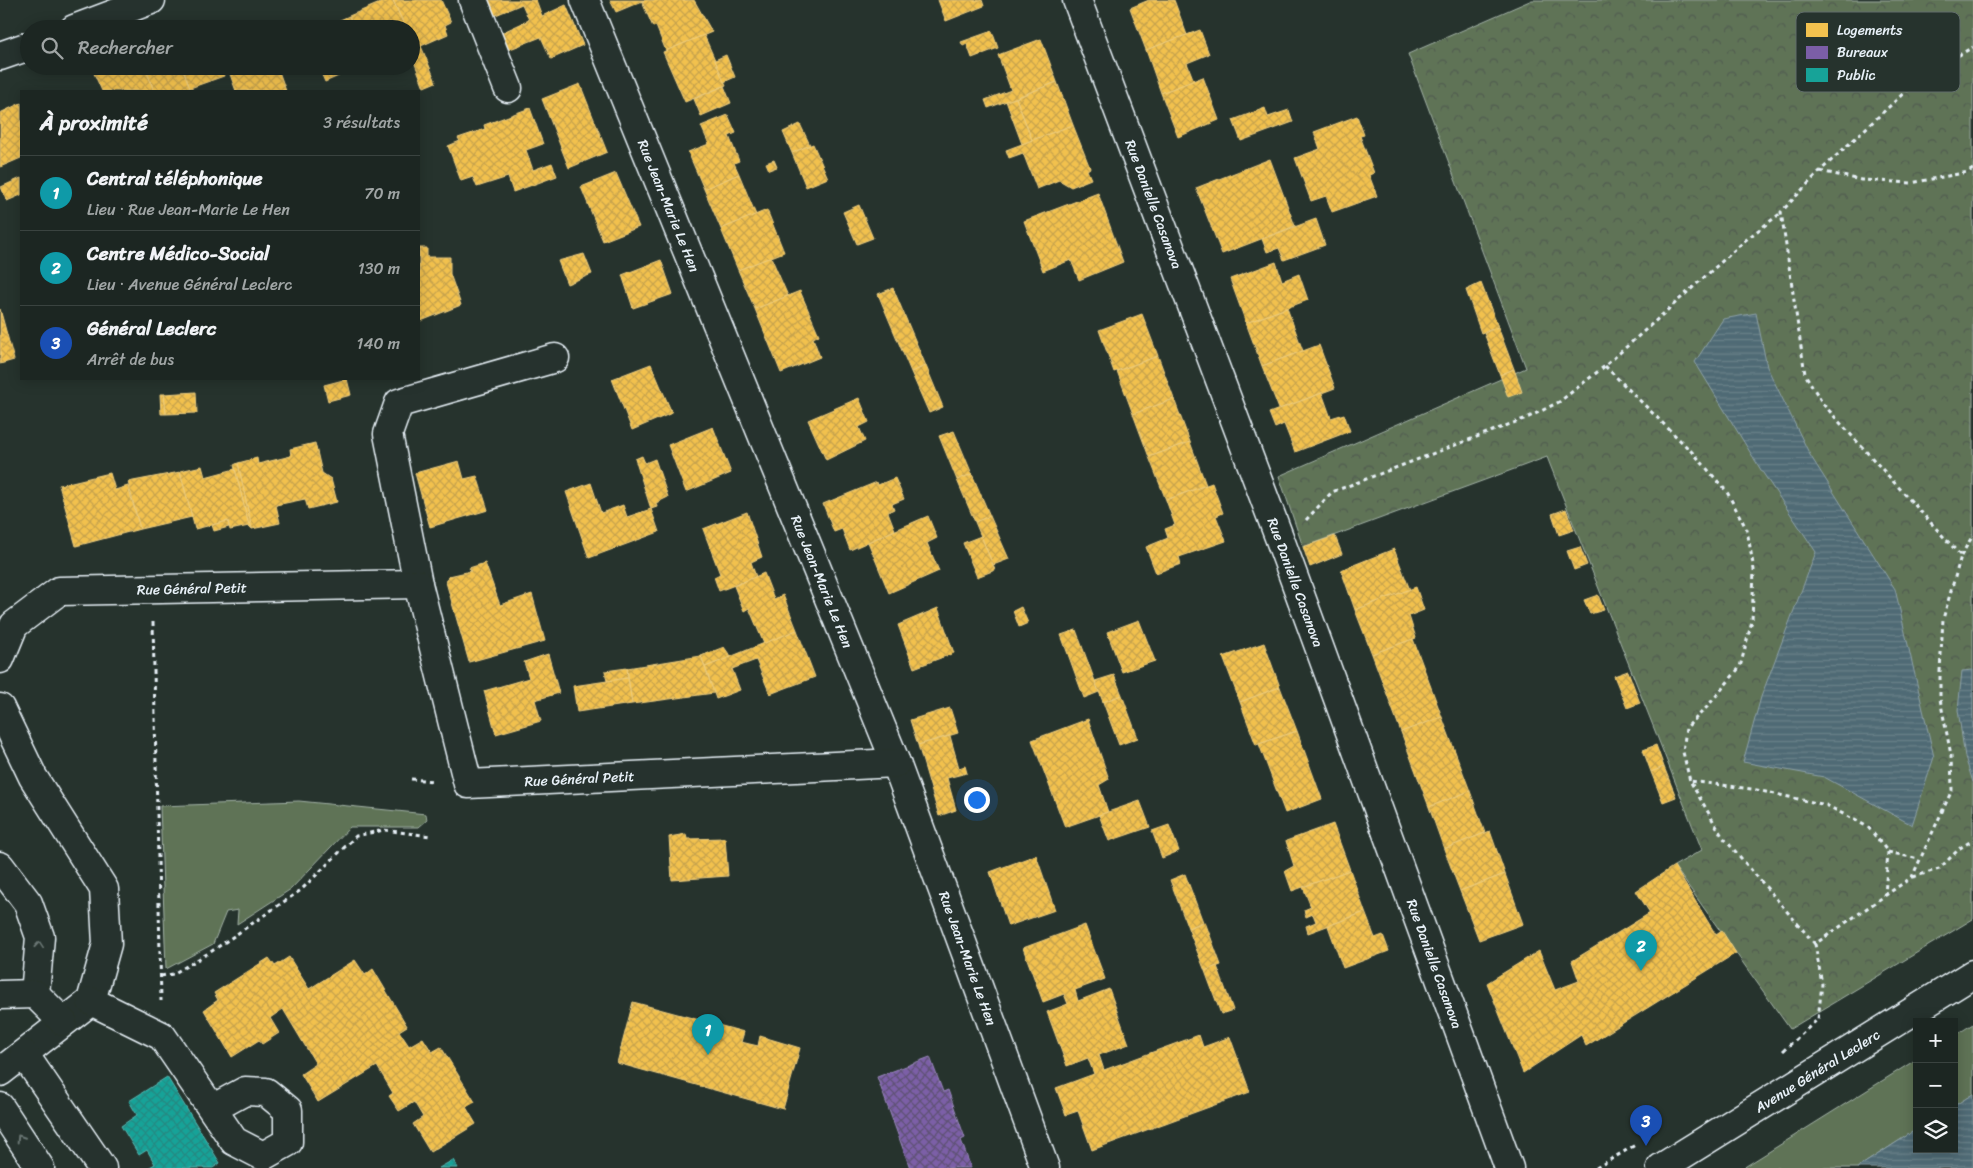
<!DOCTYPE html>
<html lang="fr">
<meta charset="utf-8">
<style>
:root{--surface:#1c2622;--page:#29322f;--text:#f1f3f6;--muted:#a0a5a5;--line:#3a4340;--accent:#1a73e8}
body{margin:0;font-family:Sriracha,sans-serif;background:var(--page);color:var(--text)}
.controls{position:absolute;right:15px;bottom:15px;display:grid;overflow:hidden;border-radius:0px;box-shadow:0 2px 12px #0003}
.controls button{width:45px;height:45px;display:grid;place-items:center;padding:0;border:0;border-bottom:1px solid var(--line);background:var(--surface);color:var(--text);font:25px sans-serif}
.you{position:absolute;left:976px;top:799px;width:18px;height:18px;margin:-12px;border:4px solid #fff;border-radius:50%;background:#1a73e8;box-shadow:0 0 0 8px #1a73e833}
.badge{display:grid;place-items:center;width:32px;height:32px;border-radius:50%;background:var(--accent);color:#fff;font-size:16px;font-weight:700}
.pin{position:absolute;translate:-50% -41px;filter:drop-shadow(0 1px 2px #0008)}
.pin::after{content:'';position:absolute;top:26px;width:18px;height:15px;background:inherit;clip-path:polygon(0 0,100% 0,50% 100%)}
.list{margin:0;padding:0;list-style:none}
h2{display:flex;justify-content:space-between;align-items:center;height:65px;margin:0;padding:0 20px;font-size:21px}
h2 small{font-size:16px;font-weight:400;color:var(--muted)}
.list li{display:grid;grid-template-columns:32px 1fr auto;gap:15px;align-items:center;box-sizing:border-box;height:75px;padding:0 20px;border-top:1px solid var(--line)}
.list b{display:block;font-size:19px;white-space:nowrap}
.list p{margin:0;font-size:16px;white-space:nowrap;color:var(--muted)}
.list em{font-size:16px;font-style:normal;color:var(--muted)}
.icon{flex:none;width:28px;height:28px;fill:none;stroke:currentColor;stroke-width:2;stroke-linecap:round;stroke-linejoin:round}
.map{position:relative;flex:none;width:1973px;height:1168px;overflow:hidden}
.search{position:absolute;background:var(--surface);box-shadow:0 2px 12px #0003;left:20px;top:20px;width:400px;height:55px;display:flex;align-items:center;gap:12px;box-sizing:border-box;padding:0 18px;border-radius:28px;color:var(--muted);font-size:19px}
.panel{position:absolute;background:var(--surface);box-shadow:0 2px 12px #0003;left:20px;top:90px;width:400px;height:290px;border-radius:0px}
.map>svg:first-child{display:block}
.grass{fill:#5e7356;stroke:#a3b2a7}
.park{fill:url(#park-crowns);stroke:#a3b2a7}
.water{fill:url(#water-rules);stroke:#8da1a9}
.homes{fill:url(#homes-cross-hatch);stroke:#efcf81}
.offices{fill:url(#offices-cross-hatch);stroke:#9c8abf}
.public{fill:url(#public-cross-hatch);stroke:#56bab5}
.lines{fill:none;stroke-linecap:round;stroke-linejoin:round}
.minor-casing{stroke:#e8f1f8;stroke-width:31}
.major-casing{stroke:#e8f1f8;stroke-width:31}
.path{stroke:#e8f1f8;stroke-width:3;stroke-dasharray:4 4;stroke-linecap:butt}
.minor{stroke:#26332d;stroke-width:28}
.major{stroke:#26332d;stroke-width:28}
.oneway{stroke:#6a7674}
.labels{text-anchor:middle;stroke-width:5;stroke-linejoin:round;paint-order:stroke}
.street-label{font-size:14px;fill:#e8f1f8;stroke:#26332d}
.key{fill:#26332d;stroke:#606c6a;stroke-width:1}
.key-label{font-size:14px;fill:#e8f1f8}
</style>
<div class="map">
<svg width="1973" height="1168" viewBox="0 0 1973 1168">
<defs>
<pattern id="park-crowns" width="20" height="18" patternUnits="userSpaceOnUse" patternTransform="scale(1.25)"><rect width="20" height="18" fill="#5e7356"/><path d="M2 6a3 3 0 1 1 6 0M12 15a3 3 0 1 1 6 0" fill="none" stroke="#515b4f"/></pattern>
<pattern id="water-rules" width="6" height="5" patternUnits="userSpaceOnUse" patternTransform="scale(1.25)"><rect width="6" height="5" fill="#506b75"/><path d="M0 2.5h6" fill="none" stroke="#698189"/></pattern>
<pattern id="homes-cross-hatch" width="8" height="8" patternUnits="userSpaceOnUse" patternTransform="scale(1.25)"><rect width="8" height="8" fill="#f2c14e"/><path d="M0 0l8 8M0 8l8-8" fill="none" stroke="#c7a34d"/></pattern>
<pattern id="offices-cross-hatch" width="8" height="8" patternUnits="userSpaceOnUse" patternTransform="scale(1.25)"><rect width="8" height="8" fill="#7b5ea7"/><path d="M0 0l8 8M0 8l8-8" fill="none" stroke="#5e5274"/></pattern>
<pattern id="public-cross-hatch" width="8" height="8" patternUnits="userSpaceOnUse" patternTransform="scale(1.25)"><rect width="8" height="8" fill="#17a398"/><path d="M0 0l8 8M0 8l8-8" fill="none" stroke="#258881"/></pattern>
</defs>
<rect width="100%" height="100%" fill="#26332d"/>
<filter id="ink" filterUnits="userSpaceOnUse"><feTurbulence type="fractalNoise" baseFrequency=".02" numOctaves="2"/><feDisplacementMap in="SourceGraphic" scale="10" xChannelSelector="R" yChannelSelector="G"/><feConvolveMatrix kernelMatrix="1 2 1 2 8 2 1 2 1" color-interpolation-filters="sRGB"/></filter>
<g filter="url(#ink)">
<g class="grass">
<polygon points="299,801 426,814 427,820 419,827 350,827 291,889 237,924 238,910 226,912 213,944 166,969 160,806"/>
<polygon points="1973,1024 1973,1094 1954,1106 1954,1036"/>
<polygon points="1917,1059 1917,1129 1857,1168 1743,1168"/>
</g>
<polygon class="park" points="1532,0 1973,0 1973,919 1790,1029 1674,866 1702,850 1547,457 1303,547 1279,476 1526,368 1408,54"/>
<g class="water">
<polygon points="1756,313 1767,367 1810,455 1895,589 1934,757 1912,825 1824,777 1743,762 1761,697 1816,552 1761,470 1695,362 1723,319"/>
<polygon points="1973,670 1973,782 1965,757 1958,710 1962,671"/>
<polygon points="1973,1094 1973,1168 1857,1168 1917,1129 1917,1149 1954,1149 1954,1106"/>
</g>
<g class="homes">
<polygon points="387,0 393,0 406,29 354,29 349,16"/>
<polygon points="393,0 441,0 451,22 445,25 448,34 421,46 436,82 424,87 411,54 411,29 406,29"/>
<polygon points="485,0 536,0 542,16 566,5 583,45 551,59 541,37 505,51 499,34 529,20 522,4 491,17"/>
<polygon points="610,0 645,0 616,12"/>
<polygon points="645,0 694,0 712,32 666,51 656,26 653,27 642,2"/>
<polygon points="938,0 982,0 984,6 946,21"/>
<polygon points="1149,0 1174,0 1187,35 1146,50 1130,8"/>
<polygon points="349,16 354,29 320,29"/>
<polygon points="1200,30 1209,54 1187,63 1194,81 1161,93 1146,50"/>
<polygon points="992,31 998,48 972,58 967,44 963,46 961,42"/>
<polygon points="704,35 726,85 685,102 663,52"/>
<polygon points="1041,39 1057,82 988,108 985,100 1011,90 998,55"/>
<polygon points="726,55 735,77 724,82 715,60"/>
<polygon points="99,66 145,66 154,91 102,91 92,69"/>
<polygon points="145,66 182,66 190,88 182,91 154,91"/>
<polygon points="182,66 221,66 224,76 190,88"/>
<polygon points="227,66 277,66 286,91 236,91"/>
<polygon points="318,66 361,66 325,82"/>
<polygon points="1203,77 1219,120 1178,137 1161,93"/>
<polygon points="1057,82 1073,125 1032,140 1016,98"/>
<polygon points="580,84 607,152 569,168 542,99"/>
<polygon points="724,86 731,103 701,116 694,99"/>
<polygon points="1016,98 1032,140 1022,144 1006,101"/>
<polygon points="21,103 21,158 0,167 0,113"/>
<polygon points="530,108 543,144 526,150 533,170 552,163 557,176 513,192 508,177 477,187 473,177 461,181 448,146 460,141 458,138 485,129 484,125"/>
<polygon points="1265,108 1268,117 1289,110 1293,122 1241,141 1233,120"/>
<polygon points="728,115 736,133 729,136 739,161 734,163 739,174 704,189 688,152 709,144 701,126"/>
<polygon points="1357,116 1364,135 1360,136 1374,173 1369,175 1377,196 1332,212 1326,196 1311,201 1295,158 1320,149 1314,132"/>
<polygon points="800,124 810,145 792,153 783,132"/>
<polygon points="1073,125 1090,168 1087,170 1091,179 1071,187 1059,180 1037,189 1023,153 1009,158 1006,150"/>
<polygon points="813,144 828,178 806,187 792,153"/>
<polygon points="1270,159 1295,226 1222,254 1196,188"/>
<polygon points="774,160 777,167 769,170 766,163"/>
<polygon points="616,173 639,227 603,241 581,187"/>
<polygon points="739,174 756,215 721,229 704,189"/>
<polygon points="21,178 21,195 7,201 1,187"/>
<polygon points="1098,193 1123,262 1079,280 1071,260 1043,271 1024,221"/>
<polygon points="859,205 873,238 857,244 843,212"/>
<polygon points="767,210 784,252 738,270 721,229"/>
<polygon points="1316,219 1325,245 1284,260 1279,248 1267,252 1262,239"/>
<polygon points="419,248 427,248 427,257 450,257 450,274 461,305 421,321 419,315"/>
<polygon points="584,254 592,274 567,284 558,261"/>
<polygon points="771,257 788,296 755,309 738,270"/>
<polygon points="661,260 673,294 633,308 622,275"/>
<polygon points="1276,262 1282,281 1299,274 1308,300 1246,323 1230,279"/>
<polygon points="1481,283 1498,327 1481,333 1466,290"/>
<polygon points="893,288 926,366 911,372 878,294"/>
<polygon points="800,291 819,335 813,338 820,357 781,373 755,309"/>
<polygon points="1287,308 1303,351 1262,366 1246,323"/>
<polygon points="0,309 14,360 0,364"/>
<polygon points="1142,314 1158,356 1114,372 1099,330"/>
<polygon points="1498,327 1514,369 1500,375 1484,333"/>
<polygon points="1319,345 1335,388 1279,409 1262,366"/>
<polygon points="1158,356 1174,399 1133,414 1117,371"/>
<polygon points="651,364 672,413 632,430 612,379"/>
<polygon points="926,366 943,407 929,413 911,372"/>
<polygon points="1514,369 1522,392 1508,397 1500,375"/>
<polygon points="347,379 351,395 328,401 324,385"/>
<polygon points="196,392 197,413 166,414 164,394"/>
<polygon points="1322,393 1331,418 1344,414 1350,431 1295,452 1284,424 1275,428 1269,413"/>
<polygon points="160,394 164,394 166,414 161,414"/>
<polygon points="859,398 869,422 859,427 865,441 826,460 808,420"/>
<polygon points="1174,399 1190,442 1149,457 1133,414"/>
<polygon points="713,427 731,473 686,492 668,445"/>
<polygon points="954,431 972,474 957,480 939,436"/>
<polygon points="1190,442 1206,485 1166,500 1149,457"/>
<polygon points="315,443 322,473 331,479 337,502 308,509 305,499 276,505 280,523 252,529 238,463 257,458 258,464 291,456 290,449"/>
<polygon points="642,456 645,463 655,459 668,497 656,503 657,507 651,509 635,459"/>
<polygon points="459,461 464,479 477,476 488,510 430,527 415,473"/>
<polygon points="238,463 251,525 252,529 249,526 234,465"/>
<polygon points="202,466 205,477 235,469 249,526 230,530 228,521 195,529 180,471"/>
<polygon points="180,472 192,517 140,529 128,482"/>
<polygon points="110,473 115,490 128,486 140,529 76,546 59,485"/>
<polygon points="972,474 990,516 975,522 957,480"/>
<polygon points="895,478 904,499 892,504 894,509 888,512 895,530 850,550 842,529 834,532 823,504 877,482 878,485"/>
<polygon points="591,483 601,513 623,505 627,517 651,509 659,532 589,558 566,492"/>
<polygon points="1212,483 1223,513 1216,516 1226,541 1179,557 1181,564 1156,573 1146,547 1168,538 1165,529 1175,525 1166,500"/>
<polygon points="1566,509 1574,530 1559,535 1552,514"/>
<polygon points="747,512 762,557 751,562 756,577 719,591 714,577 720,574 703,529"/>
<polygon points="928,516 937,538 927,543 939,571 889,593 868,542"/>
<polygon points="990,516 1009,559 993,565 975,522"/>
<polygon points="228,521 229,527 214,531 212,525"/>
<polygon points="981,536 995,570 977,577 963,543"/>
<polygon points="1335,536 1342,554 1310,567 1303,547"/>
<polygon points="1580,547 1587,565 1574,570 1567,551"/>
<polygon points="1394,549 1410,590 1355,610 1341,570"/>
<polygon points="485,563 500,605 532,594 545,641 469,662 446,582 449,576 471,571 469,568"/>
<polygon points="764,573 774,599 783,595 797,630 764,644 749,608 744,611 734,586"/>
<polygon points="1416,587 1424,610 1409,616 1416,638 1372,654 1355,610"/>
<polygon points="1598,595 1604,610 1590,614 1584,600"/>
<polygon points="1021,607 1028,623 1019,627 1013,611"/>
<polygon points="938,608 954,653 914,668 898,625"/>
<polygon points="1139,620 1155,661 1122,672 1107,632"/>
<polygon points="797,630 815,677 770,694 756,660 732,669 740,690 716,699 705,667"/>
<polygon points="1076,630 1099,692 1084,698 1061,635"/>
<polygon points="1413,639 1442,717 1401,732 1372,654"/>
<polygon points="1264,643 1280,687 1240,702 1223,657"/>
<polygon points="724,647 731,657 705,667 701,656"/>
<polygon points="548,654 559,693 535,700 541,721 496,734 484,691 529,678 524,662"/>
<polygon points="701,656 714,693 632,704 627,668"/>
<polygon points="627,668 628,678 607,681 605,671"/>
<polygon points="1628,671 1640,703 1627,708 1614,676"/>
<polygon points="1114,675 1122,695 1103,702 1095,681"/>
<polygon points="628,678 632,704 577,712 573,686"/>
<polygon points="1280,687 1297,731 1256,745 1240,702"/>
<polygon points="1122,695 1138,738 1119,745 1103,702"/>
<polygon points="950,708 958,733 918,745 910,720"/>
<polygon points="1442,717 1470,791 1429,807 1401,732"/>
<polygon points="1088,719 1109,779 1099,785 1108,812 1065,827 1032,740"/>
<polygon points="1297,731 1322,799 1285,813 1259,744"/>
<polygon points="950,736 959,768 965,766 967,773 947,778 956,810 939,816 918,745"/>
<polygon points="1656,745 1664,767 1651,772 1643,750"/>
<polygon points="1664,767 1676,797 1663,802 1651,772"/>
<polygon points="1470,791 1485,833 1444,849 1429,807"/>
<polygon points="1140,801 1150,827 1109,841 1099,815"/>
<polygon points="1333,824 1350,870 1292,891 1285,871 1294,866 1286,841"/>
<polygon points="1169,825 1179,851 1162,858 1152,831"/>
<polygon points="1490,831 1505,874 1460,891 1444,849"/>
<polygon points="686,834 687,839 725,838 728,876 672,880 669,837"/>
<polygon points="1036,855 1055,910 1008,926 990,872"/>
<polygon points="1674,866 1716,935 1722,931 1736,953 1586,1046 1581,1035 1523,1073 1487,983 1539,951 1555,990 1579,981 1572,961 1650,913 1636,891"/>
<polygon points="1350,870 1365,912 1308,933 1306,926 1316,922 1313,914 1306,917 1304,910 1311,907 1303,887"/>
<polygon points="1185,874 1203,922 1188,928 1170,880"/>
<polygon points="1505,874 1523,924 1479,940 1460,891"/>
<polygon points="1365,912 1375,938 1383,935 1389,951 1343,968 1328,926"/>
<polygon points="1205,922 1221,965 1205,971 1188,928"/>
<polygon points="1085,925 1105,979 1075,990 1078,1001 1109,989 1129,1044 1099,1055 1104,1070 1199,1035 1203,1047 1230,1037 1250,1092 1092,1150 1078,1111 1066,1115 1056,1088 1094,1074 1088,1058 1067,1066 1047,1012 1068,1004 1064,994 1043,1002 1023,948"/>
<polygon points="289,957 309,989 355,960 365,975 373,969 407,1026 399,1031 409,1046 423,1038 432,1052 441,1047 475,1102 466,1107 476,1124 430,1152 413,1124 423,1117 414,1102 399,1111 389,1096 393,1093 377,1066 318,1102 301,1074 316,1064 283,1009 270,1018 279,1033 262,1044 259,1040 232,1057 204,1010 218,1000 214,993 269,958 275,966"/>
<polygon points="1217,966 1233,1010 1221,1014 1205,971"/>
<polygon points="633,1002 744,1032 741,1042 758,1046 760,1036 800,1048 783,1109 617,1063"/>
</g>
<polygon class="offices" points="930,1057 943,1092 948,1090 965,1138 961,1140 971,1168 910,1168 877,1077"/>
<g class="public">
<polygon points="167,1077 220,1163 213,1168 148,1168 155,1164 147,1150 139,1155 121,1126 137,1115 129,1101"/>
<polygon points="453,1160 458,1168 439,1168"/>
</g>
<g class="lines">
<g class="minor-casing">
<g id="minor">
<polyline points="473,0 508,88"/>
<path id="s1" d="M 585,0 L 896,763 L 1045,1168"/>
<path id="s2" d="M 1077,0 L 1282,545 L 1509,1168"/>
<polyline points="74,29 151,0"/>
<polyline points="0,56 29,46"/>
<polyline points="418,584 388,434 399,403 555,358"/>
<path id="s3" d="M 0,659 L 14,625 L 59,591 L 418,584 L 468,784 L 896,763"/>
<polyline points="0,708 33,777 104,889 107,944 91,1001 0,1072"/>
<polyline points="0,866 28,903 40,937 35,994"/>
<polyline points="0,995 35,994 63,1022"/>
<polyline points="91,1001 162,1036 234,1141 263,1156 288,1142 288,1110 266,1092 245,1091 212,1109"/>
<polyline points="24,1054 102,1168"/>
</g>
</g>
<g class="major-casing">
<g id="major">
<polyline points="0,1107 40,1168"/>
<path id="s4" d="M 1661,1168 L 1973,974"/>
</g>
</g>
<g class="path">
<polyline points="1820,171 1861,180 1911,183 1968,172 1973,169"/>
<polyline points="1605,366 1696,456 1727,492 1747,530 1754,570 1752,621 1740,667 1707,707 1686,728 1683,752 1690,781"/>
<polyline points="1306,520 1332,492 1529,417 1559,402 1605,366 1748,238 1781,213"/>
<polyline points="1961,556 1973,535"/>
<polyline points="153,622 161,1001"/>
<polyline points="411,779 433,781"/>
<polyline points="1888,852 1919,859"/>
<polyline points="1913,877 1939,869 1960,848 1973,840"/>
<polyline points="1815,944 1722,836 1690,781 1752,789 1826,805 1868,827 1888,852 1885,896"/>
<polyline points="161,976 173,974 212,951 301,890 356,836 384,830 431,836"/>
<polyline points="1783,1051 1818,1019 1822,984 1815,944 1912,877 1952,790 1951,755 1940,699 1940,671 1943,619 1961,556 1823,404 1805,374 1781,212 1820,171 1921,77 1973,47"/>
<polyline points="1596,1168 1637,1144"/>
</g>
<use href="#minor" class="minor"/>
<use href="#major" class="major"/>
</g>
<defs><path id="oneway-chevron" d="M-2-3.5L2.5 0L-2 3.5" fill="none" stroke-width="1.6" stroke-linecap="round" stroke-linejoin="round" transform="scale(1.25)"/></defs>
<g class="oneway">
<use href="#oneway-chevron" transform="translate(39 945) rotate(-85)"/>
<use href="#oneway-chevron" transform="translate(20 1138) rotate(-123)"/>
</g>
</g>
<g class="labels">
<g class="street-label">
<text dy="5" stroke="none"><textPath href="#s2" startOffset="218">Rue Danielle Casanova</textPath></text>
<text dy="5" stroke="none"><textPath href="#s1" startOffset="222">Rue Jean-Marie Le Hen</textPath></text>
<text dy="5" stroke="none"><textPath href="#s1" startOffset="628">Rue Jean-Marie Le Hen</textPath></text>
<text dy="5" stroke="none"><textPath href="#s2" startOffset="622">Rue Danielle Casanova</textPath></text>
<text dy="5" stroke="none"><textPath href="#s3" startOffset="226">Rue Général Petit</textPath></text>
<text dy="5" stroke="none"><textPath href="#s3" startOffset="770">Rue Général Petit</textPath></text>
<text dy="5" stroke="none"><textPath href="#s1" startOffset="1032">Rue Jean-Marie Le Hen</textPath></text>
<text dy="5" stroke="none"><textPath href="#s2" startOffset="1028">Rue Danielle Casanova</textPath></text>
<text dy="5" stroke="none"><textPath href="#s4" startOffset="184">Avenue Général Leclerc</textPath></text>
</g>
</g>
<rect x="1796" y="12" width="164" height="80" rx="8" class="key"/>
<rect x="1806" y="23" width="22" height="14" fill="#f2c14e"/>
<rect x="1806" y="46" width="22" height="13" fill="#7b5ea7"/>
<rect x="1806" y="68" width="22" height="14" fill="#17a398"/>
<g class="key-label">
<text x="1837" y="35">Logements</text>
<text x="1837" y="57">Bureaux</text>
<text x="1837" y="80">Public</text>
</g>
</svg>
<div class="controls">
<button>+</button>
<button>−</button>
<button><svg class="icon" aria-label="layers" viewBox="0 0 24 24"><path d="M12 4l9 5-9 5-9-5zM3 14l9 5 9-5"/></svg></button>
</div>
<div class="you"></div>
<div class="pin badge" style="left:708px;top:1055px;background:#0f9aa8">1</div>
<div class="pin badge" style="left:1641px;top:971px;background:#0f9aa8">2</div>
<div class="pin badge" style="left:1646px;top:1146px;background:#1a4fb4">3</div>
<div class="search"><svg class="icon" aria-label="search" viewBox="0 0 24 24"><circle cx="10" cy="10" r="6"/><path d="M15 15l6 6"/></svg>Rechercher</div>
<section class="panel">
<h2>À proximité<small>3 résultats</small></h2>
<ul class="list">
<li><span class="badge" style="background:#0f9aa8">1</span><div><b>Central téléphonique</b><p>Lieu · Rue Jean-Marie Le Hen</p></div><em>70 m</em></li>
<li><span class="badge" style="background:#0f9aa8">2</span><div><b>Centre Médico-Social</b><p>Lieu · Avenue Général Leclerc</p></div><em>130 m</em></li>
<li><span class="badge" style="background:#1a4fb4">3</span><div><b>Général Leclerc</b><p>Arrêt de bus</p></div><em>140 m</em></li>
</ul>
</section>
</div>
